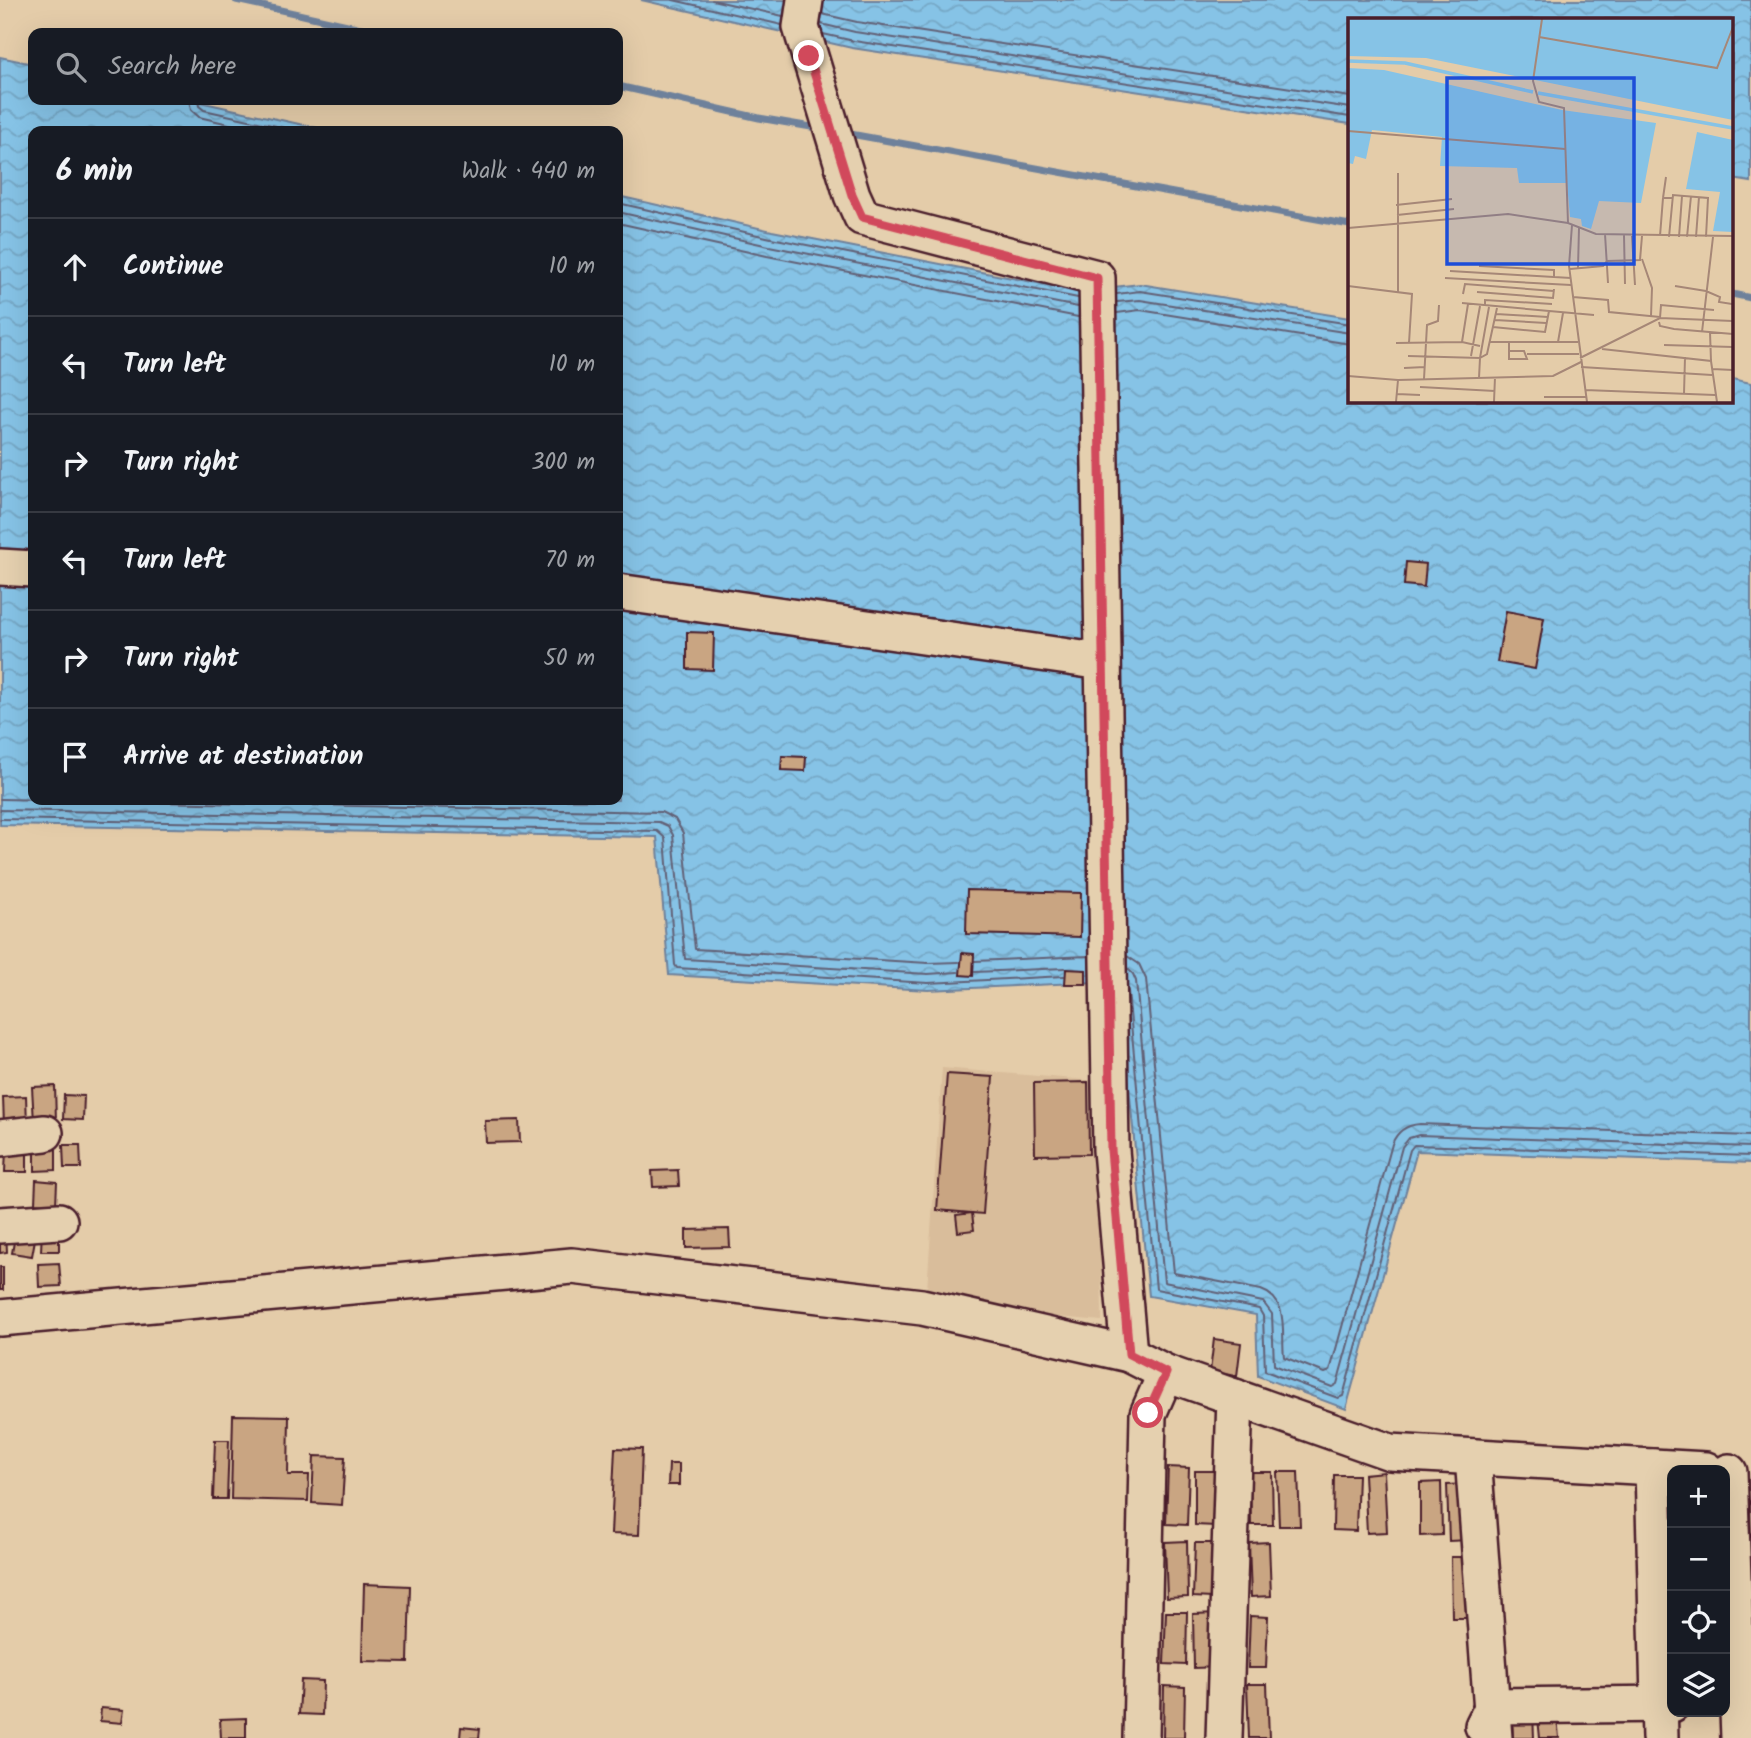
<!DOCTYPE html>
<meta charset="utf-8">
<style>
:root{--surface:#171b24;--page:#20242c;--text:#f1f3f6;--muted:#9ea1a6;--line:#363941}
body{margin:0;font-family:Kalam,sans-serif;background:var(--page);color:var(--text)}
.controls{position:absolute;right:21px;bottom:21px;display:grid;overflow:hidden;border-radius:14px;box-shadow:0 7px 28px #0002}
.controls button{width:63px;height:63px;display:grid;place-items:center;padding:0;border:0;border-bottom:2px solid var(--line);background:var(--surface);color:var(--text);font:35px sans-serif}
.stop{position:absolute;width:21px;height:21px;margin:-16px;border:5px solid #d1495b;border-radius:50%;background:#fff}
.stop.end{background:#d1495b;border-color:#fff;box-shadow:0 2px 7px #0008}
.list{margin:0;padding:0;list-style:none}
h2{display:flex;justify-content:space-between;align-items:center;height:91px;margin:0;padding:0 28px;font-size:30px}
h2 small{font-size:23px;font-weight:400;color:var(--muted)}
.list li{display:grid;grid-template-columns:46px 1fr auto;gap:21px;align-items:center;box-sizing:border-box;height:98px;padding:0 28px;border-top:2px solid var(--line)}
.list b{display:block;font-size:26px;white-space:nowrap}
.list em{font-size:23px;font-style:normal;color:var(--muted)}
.icon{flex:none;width:38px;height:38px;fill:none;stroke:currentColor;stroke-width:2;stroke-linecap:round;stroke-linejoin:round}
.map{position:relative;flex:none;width:1751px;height:1738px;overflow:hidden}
.search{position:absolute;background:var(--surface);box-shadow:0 7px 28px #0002;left:28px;top:28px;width:595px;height:77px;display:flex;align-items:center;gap:18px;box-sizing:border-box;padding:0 24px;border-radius:14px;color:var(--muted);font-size:26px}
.panel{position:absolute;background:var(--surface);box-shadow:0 7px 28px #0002;left:28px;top:126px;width:595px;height:679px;border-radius:14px}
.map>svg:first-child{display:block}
.built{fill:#d9bd9b}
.water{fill:url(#water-waves);stroke:#6e819b;stroke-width:2}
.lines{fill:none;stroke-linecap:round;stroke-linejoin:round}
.shore{stroke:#626176;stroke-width:2}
.stream{stroke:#6e819b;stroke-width:7}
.building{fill:#c9a582;stroke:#4a1f2b;stroke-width:2}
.minor-casing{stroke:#4a1f2b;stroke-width:40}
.minor{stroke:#e5d0af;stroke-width:35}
.route{stroke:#d1495b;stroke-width:9}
.inset-river{fill:none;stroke:#86c3e6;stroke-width:3.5}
.inset-road{fill:none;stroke:#a68777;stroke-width:2}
.view{fill:#1d4ed8;fill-opacity:0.15;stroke:#1d4ed8;stroke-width:3.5}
.inset-edge{fill:none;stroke:#4a1f2b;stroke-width:3.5}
</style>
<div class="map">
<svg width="1751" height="1738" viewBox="0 0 1751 1738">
<defs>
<pattern id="water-waves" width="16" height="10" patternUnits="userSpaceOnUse" patternTransform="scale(1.75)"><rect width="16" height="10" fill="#86c3e6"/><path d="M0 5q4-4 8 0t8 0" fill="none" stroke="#75a7c5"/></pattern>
</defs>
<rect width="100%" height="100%" fill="#e4cca9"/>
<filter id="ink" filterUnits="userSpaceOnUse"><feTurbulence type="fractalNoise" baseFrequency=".0143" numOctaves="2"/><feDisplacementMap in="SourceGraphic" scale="14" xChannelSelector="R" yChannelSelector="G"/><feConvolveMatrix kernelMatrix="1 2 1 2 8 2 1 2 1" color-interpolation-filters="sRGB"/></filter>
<g filter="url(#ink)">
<polygon class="built" points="942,1068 1099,1081 1102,1321 926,1305"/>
<g class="water">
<polygon points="641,0 1751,0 1751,182 1732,179 1732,19 1350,19 1350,124 852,48"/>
<polygon points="0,57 33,64 33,100 191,100 331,131 33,131 33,800 618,800 618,196 772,231 1078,291 1140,284 1350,318 1350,401 1732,401 1732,379 1751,383 1751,1163 1417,1151 1346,1409 1258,1376 1256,1315 1149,1296 1119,981 928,990 669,975 657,837 0,825"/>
</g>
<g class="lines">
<g class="shore">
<polyline points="673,0 782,25"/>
<polyline points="712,0 783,16"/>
<polyline points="822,14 857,22 1350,97"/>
<polyline points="821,24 855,32 1350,108"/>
<polyline points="823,34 854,41 1350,117"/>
<polyline points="189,100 191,110 199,117 259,131"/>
<polyline points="198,100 199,106 204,110 299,131"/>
<polyline points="618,203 771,238 1078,298"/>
<polyline points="618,212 769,246 1078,307"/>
<polyline points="618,223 767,256 1078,317"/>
<polyline points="1117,294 1140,291 1350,324"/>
<polyline points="1117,302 1140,300 1350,333"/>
<polyline points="1117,313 1140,310 1350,344"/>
<polyline points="0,799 661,812 675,819 683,833 695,949 928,963 959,962"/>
<polyline points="0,810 659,822 668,826 673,835 685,959 928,974 958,972"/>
<polyline points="0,819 657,831 665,838 675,965 677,968 928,983 1064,976"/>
<path d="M 1127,956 L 1139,964 L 1146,979 L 1174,1273 L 1261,1290 C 1290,1300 1281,1333 1284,1357 L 1325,1373 L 1330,1371 L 1392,1144 C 1397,1131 1406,1125 1420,1124 L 1751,1136"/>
<polyline points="975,961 1089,956"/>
<polyline points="1127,968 1133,974 1136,981 1164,1282 1263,1302 1272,1314 1274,1365 1332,1387 1337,1384 1402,1147 1409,1138 1419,1135 1751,1147"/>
<polyline points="975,972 1065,968"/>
<polyline points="1128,991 1156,1289 1259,1309 1263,1316 1265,1371 1338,1398 1343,1396 1410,1150 1414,1145 1751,1156"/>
</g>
<g class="stream">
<polyline points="236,0 383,33"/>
<polyline points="618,86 759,118 823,129"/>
<polyline points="845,133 1350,225"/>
<polyline points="1732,294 1751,298"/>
</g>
</g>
<g class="building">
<polygon points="1406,562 1426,564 1424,587 1404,585"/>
<polygon points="1506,611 1544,618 1535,669 1497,662"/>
<polygon points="687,632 714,633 713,670 687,669"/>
<polygon points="782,756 806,757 805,771 781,770"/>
<polygon points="967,890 1081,893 1080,937 966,934"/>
<polygon points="962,953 974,954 973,976 960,975"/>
<polygon points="1066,969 1086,970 1086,984 1065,984"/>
<polygon points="947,1074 993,1077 983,1214 937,1210"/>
<polygon points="1088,1082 1089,1154 1035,1155 1034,1083"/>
<polygon points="55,1086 56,1121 34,1122 32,1087"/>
<polygon points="64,1095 84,1096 83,1120 63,1119"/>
<polygon points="26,1096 27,1124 4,1125 3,1097"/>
<polygon points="519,1120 520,1142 486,1143 485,1121"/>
<polygon points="63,1145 80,1145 81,1168 64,1168"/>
<polygon points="35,1147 56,1147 56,1170 35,1171"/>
<polygon points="6,1149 27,1149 27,1172 5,1172"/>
<polygon points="678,1170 679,1186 653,1187 652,1171"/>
<polygon points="36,1180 57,1182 56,1205 35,1203"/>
<polygon points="972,1213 974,1230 958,1232 956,1215"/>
<polygon points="729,1229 730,1247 686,1248 686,1230"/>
<polygon points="42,1230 59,1230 59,1251 41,1251"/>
<polygon points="6,1231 7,1252 0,1253 0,1232"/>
<polygon points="16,1231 36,1234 32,1256 12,1253"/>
<polygon points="59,1263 61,1286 39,1287 38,1264"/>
<rect x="0" y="1267" width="3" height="23"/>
<polygon points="1214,1339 1241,1343 1237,1376 1210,1372"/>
<polygon points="233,1415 289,1416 288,1475 309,1475 308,1501 231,1499"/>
<polygon points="215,1440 229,1440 227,1499 213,1499"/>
<polygon points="615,1448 642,1449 639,1535 611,1534"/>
<polygon points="314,1456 345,1457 342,1505 312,1503"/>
<polygon points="669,1464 679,1464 679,1485 668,1485"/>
<polygon points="1168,1467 1189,1468 1187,1525 1166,1524"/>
<polygon points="1195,1471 1217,1471 1216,1526 1195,1525"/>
<polygon points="1250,1472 1272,1472 1273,1525 1251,1525"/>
<polygon points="1277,1472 1298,1472 1300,1526 1279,1526"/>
<polygon points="1384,1472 1387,1532 1367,1533 1364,1474"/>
<polygon points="1334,1475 1358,1475 1356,1531 1333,1530"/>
<polygon points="1441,1482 1442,1535 1420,1536 1420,1483"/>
<polygon points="1467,1484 1469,1540 1449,1541 1447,1485"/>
<polygon points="1750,1501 1751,1537 1744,1537 1733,1502"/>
<polygon points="1187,1541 1188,1597 1167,1598 1165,1542"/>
<polygon points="1269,1542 1271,1596 1251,1597 1249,1543"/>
<polygon points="1195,1543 1219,1543 1212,1598 1193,1597"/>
<polygon points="1451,1557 1475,1557 1476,1618 1452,1618"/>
<polygon points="364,1584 410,1586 408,1662 362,1661"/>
<polygon points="1166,1612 1187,1612 1186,1665 1164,1664"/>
<polygon points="1218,1613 1219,1667 1194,1668 1193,1614"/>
<polygon points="1250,1616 1268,1617 1266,1668 1248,1668"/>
<polygon points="301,1680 323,1681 322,1715 299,1714"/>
<polygon points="1247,1684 1267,1684 1269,1738 1249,1738"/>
<polygon points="1164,1686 1185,1687 1184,1738 1163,1738"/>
<polygon points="101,1708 124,1710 122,1723 100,1721"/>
<polygon points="1533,1713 1534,1738 1513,1738 1512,1714"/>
<polygon points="1557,1716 1559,1738 1540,1738 1538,1718"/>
<polygon points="246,1718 246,1738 221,1738 220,1719"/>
<polygon points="461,1727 480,1729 479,1738 460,1738"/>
</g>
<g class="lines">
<g class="minor-casing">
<g id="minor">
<polyline points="805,0 801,27 852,195 862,217 1097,278 1111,1150 1129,1354"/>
<polyline points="0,567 33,569"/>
<polyline points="618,592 1103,662"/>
<polyline points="0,1138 45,1133"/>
<polyline points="0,1225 59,1221"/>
<polyline points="0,1318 572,1266 922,1307 1129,1354 1166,1373 1390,1452 1706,1470"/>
<polyline points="1473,1457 1494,1738"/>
<polyline points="1653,1467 1660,1738"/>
<polyline points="1729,1472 1739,1738"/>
<polyline points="1483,1726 1493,1706 1672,1704"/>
<polyline points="1141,1738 1148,1414 1166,1373"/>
<polyline points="1224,1738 1235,1397"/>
</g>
</g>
<use href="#minor" class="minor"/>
</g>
</g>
<g class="lines" filter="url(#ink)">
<polyline class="route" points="809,56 852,195 862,217 1097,278 1111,1150 1129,1354 1166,1373 1148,1413"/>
</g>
<g transform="translate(1348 18)">
<rect width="385" height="385" fill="#e4cca9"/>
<path d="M 0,1 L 385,1 L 385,102 L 78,40 L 0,38 ZM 0,50 L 36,52 L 214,92 L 308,105 L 293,185 L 251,183 L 243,211 L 234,208 L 233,201 L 222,199 L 219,165 L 171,165 L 169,150 L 92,148 L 94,119 L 24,112 L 18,141 L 7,138 L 5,146 L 0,145 ZM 349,114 L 385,122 L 385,214 L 365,213 L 372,174 L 338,171 Z" fill="#86c3e6"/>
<path class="inset-river" d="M 0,43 L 57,45 L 185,74M 190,75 L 385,110"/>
<path class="inset-road" d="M 194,1 L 185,63 L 191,84 L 216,90 L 220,205M 191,19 L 369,50 L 385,9M 0,113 L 217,131M 315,180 L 318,159M 48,187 L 104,181M 49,197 L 106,191M 224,207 L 221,248 L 239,384M 0,210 L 160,196 L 220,205 L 248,216 L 385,218M 257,216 L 260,265M 276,217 L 277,266M 284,218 L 287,267M 312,218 L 315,180 L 325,180M 321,219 L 325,177 L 360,180 L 358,219M 331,219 L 334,178M 339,219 L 343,178M 348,219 L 351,179M 294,241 L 304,270 L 303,298M 131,248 L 206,252 L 206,259M 230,250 L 231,210M 222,251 L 255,248 L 259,243 L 292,242 L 294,218M 102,253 L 223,260M 97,260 L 223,267M 0,268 L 64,276 L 61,325M 327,268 L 358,273 L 372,279 L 371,284 L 384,286M 50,274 L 50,155M 129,274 L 205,280 L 206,271M 115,276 L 117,266 L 206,273M 225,279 L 260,282 L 261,294 L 312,299M 114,285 L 246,297M 137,288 L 137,282 L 204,286M 148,296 L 200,299M 312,300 L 313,287 L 366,292M 147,302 L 198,305M 311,304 L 312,308 L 326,311 L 385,316M 145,309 L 197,314 L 201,293M 354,314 L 365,219M 362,314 L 363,343M 114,324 L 120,286M 142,324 L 230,324M 161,324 L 161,341 L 179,341 L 176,333 L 161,333M 210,324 L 215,295M 48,325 L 114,324 L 132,328M 316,327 L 385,329M 254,331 L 363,343 L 369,384M 179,336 L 231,336M 60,338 L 132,340 L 141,289M 123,338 L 132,288M 232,340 L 312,300 L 385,303M 233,349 L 364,357M 56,350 L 77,349M 364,351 L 385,352M 0,358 L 50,362 L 205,358 L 233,344M 131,360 L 132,340 L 139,336 L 149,290M 76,361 L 79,307 L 90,303 L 91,287M 72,369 L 147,373M 237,372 L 367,377M 49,376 L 72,377M 336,376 L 337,339M 196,379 L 238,379M 48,384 L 50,362M 146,384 L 147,359"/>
<path class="view" d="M 99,60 L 286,60 L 286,246 L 99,246 Z"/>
<rect width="385" height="385" class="inset-edge"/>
</g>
</svg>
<div class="controls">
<button>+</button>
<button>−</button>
<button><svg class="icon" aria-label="locate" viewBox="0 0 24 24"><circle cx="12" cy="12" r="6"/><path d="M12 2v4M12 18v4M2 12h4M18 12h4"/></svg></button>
<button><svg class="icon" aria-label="layers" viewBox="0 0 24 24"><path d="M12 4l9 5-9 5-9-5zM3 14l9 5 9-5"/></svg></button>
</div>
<div class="stop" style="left:1148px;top:1413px"></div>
<div class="stop end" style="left:809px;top:56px"></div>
<div class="search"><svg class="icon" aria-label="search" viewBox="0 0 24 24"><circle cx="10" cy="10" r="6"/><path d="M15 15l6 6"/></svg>Search here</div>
<section class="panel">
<h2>6 min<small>Walk · 440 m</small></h2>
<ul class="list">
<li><svg class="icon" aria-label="ahead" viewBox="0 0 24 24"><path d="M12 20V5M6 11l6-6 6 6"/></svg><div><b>Continue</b></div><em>10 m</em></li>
<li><svg class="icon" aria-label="left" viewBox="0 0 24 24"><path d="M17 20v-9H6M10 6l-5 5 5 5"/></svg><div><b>Turn left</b></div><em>10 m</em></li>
<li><svg class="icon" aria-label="right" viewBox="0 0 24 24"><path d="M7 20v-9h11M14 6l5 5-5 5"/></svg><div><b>Turn right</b></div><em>300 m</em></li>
<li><svg class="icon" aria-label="left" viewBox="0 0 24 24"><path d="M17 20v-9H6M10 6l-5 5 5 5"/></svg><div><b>Turn left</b></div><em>70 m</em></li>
<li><svg class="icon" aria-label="right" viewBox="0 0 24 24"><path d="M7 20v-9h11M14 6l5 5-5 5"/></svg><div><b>Turn right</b></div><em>50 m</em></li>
<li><svg class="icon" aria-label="arrive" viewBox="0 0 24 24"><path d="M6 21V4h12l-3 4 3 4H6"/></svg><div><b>Arrive at destination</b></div></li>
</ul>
</section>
</div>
